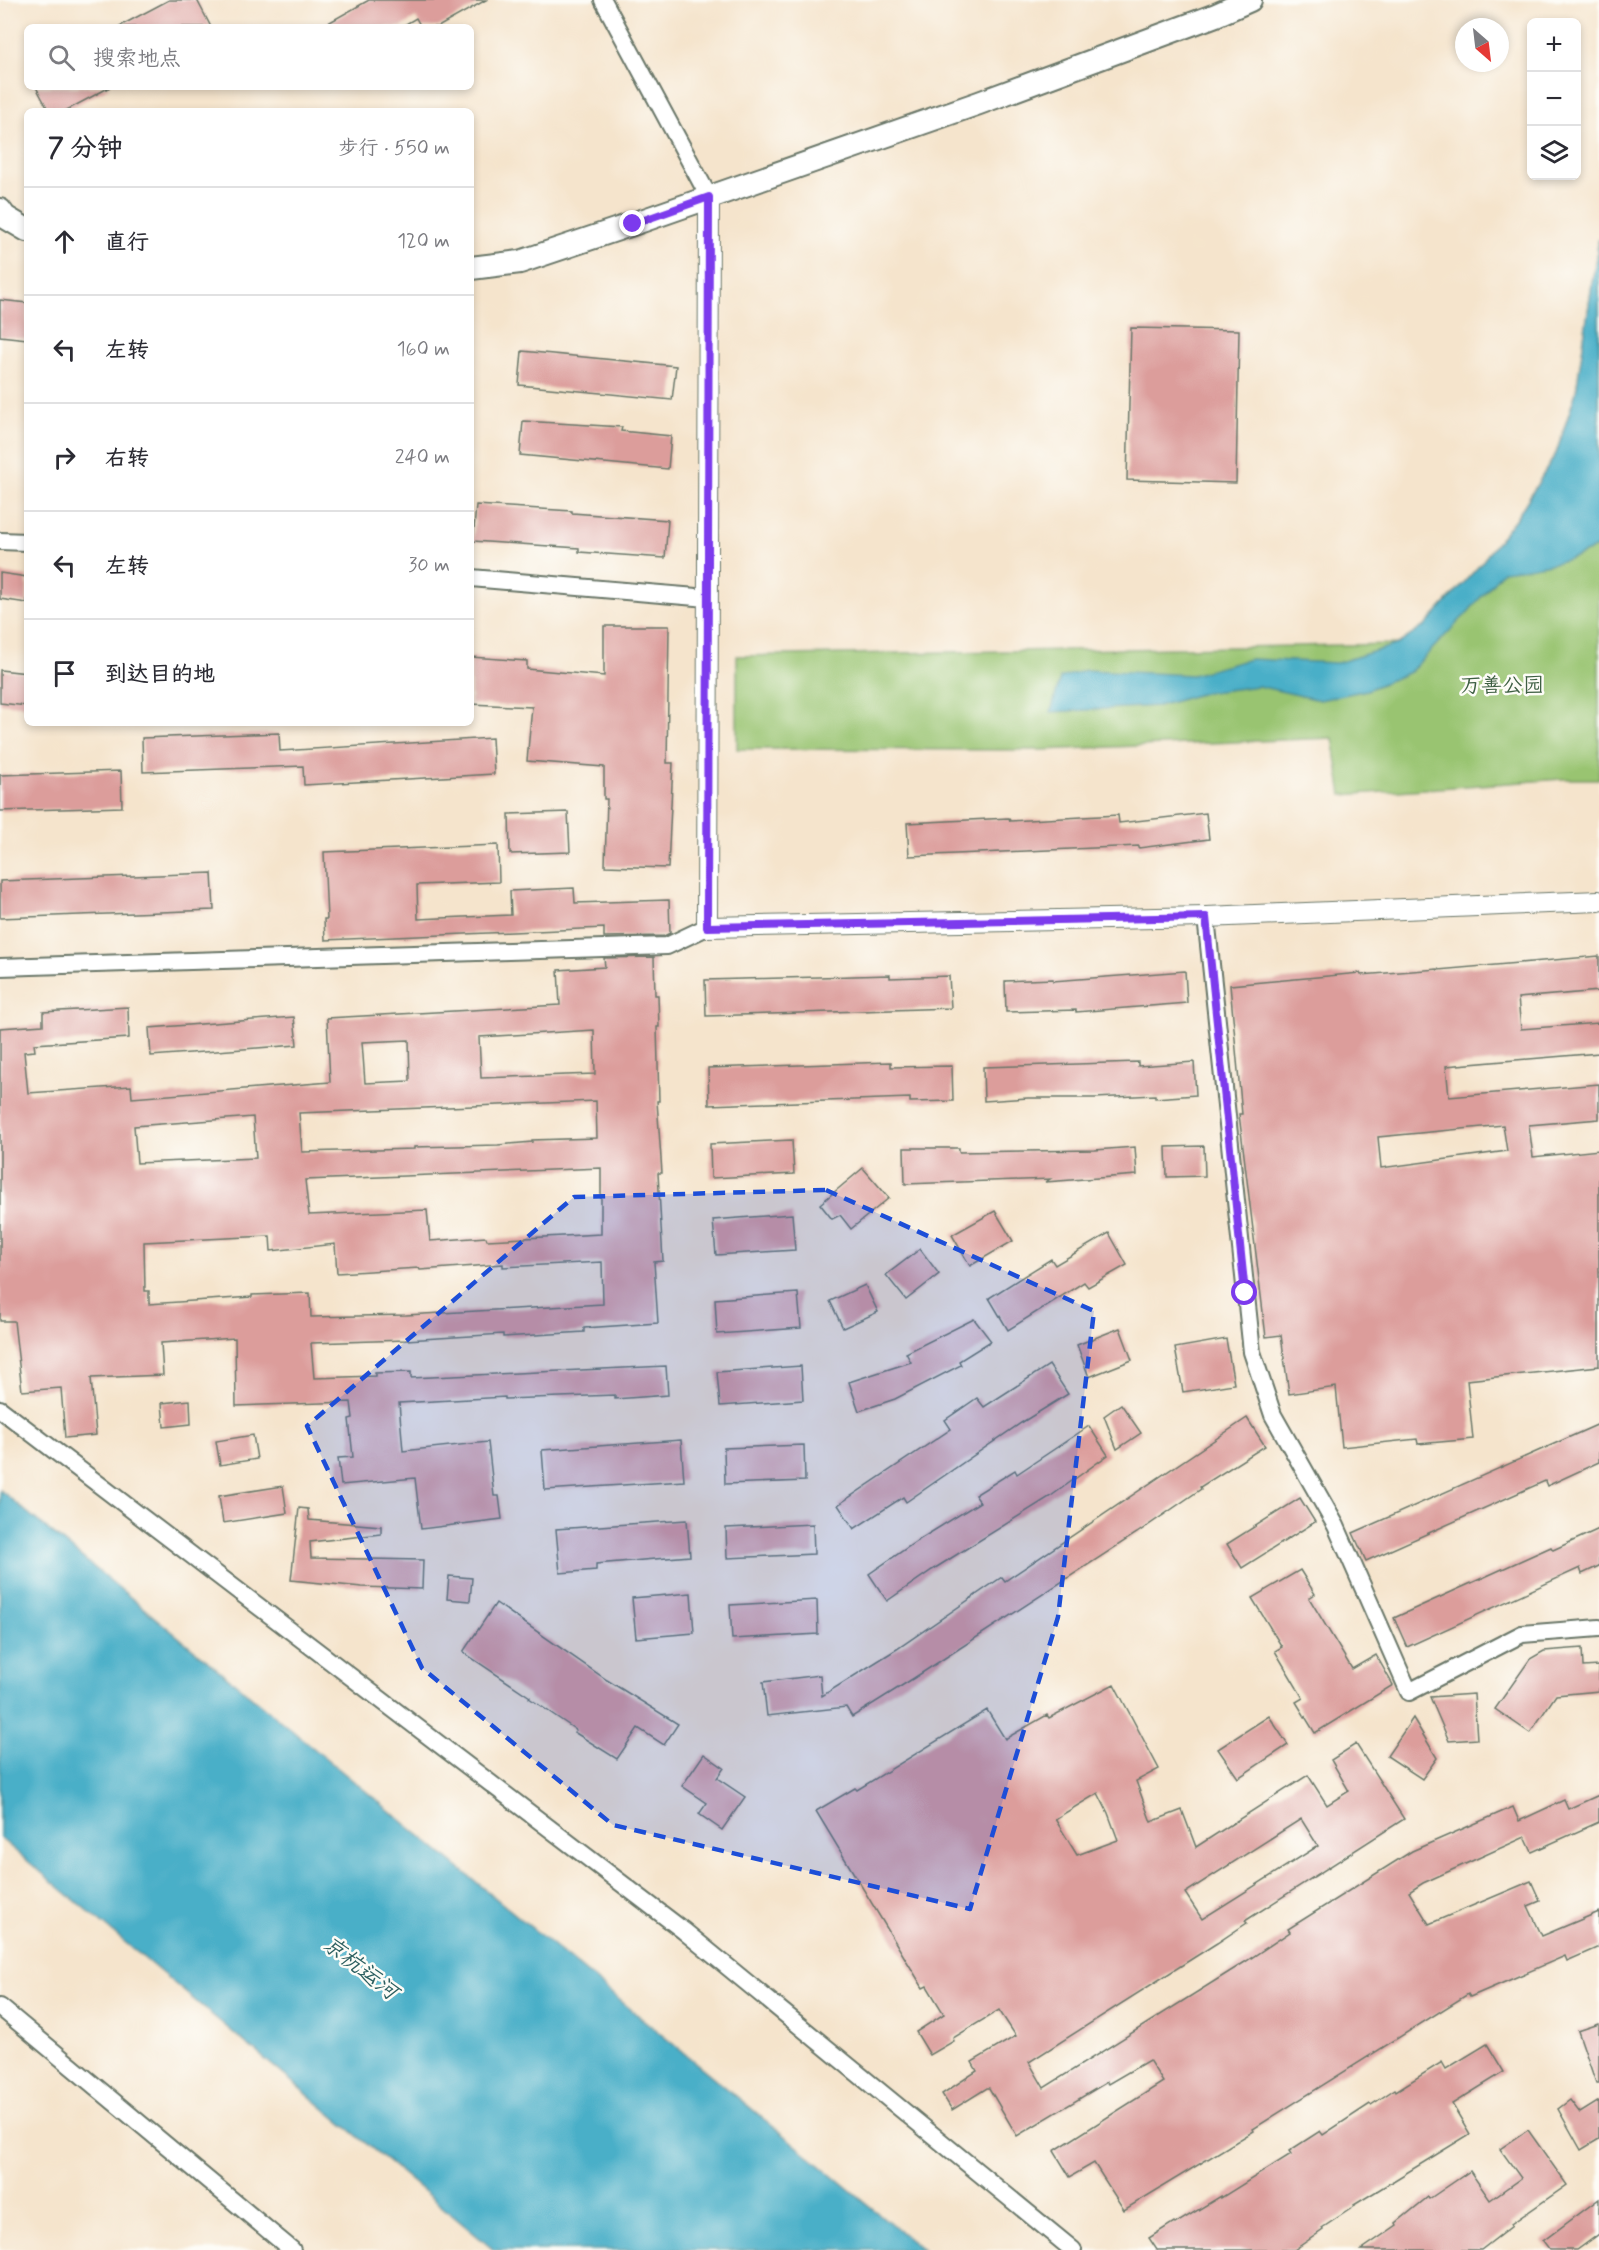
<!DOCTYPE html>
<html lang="zh">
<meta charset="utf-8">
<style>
:root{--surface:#fff;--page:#f2f2f3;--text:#2b2b33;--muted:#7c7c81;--line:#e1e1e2}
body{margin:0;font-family:Mynerve,"LXGW WenKai TC",sans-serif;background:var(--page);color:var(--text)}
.controls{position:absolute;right:18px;top:18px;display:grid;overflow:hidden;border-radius:9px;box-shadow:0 3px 9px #0003}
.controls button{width:54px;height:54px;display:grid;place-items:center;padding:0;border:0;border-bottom:2px solid var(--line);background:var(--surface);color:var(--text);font:30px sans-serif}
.compass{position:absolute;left:1455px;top:18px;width:54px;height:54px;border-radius:50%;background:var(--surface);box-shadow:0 3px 9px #0003;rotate:152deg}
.stop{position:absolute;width:18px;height:18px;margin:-14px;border:4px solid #7c3aed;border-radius:50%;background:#fff}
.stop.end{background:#7c3aed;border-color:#fff;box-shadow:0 2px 6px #0008}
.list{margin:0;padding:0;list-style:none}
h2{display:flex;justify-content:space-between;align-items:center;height:78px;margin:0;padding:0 24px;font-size:26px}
h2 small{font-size:20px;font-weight:400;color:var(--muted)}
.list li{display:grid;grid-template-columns:39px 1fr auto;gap:18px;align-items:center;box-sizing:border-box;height:108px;padding:0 24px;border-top:2px solid var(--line)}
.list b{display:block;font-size:22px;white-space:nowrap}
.list em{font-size:20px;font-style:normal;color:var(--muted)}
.icon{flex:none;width:33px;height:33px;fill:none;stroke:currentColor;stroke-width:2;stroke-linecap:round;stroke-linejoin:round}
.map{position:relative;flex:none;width:1599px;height:2250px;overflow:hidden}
.search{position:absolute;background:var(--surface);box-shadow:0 3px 9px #0003;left:24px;top:24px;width:450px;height:66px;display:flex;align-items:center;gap:15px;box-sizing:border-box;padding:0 21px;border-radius:9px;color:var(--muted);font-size:22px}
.panel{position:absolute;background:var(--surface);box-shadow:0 3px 9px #0003;left:24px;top:108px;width:450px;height:618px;border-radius:9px}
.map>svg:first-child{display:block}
.green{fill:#99c471;stroke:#5c8052;stroke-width:1.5}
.water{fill:#49afc8;stroke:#34767e;stroke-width:1.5}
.building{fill:#dc9d9b;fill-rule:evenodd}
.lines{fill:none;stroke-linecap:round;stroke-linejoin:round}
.minor-casing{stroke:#6a7769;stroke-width:20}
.tertiary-casing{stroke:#6a7769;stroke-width:22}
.secondary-casing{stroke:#6a7769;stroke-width:26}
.minor{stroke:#fff;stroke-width:16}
.tertiary{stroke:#fff;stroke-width:20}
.secondary{stroke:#fff;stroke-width:22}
.route{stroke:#7c3aed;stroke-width:8}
.marked{fill:#1d4ed8;fill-opacity:0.2;stroke:#1d4ed8;stroke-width:4.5;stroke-dasharray:12 8;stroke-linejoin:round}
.labels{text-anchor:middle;stroke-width:5;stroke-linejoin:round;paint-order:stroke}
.park-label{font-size:21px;fill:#3e5f43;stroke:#fdfcf7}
.water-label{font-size:22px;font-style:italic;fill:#2c5f60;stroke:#fdfcf7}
</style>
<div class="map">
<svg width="1599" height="2250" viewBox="0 0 1599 2250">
<rect width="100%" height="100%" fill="#fdfcf7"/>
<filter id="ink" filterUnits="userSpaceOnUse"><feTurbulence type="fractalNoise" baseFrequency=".0167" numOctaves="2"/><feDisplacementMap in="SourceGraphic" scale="12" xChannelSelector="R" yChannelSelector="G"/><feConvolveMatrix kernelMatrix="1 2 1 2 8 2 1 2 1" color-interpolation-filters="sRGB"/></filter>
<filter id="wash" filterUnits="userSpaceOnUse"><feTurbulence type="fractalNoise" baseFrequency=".008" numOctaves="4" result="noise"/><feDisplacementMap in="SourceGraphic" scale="24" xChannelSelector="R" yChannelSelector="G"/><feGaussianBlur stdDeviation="1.35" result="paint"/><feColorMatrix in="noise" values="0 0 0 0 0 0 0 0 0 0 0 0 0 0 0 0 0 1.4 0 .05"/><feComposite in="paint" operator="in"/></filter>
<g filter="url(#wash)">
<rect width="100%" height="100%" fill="#f5e4cc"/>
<polygon class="green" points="1599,237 1599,779 1562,779 1342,795 1333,738 1041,750 737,749 737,656 1398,644 1426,625 1479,566 1519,514 1556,454 1576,392"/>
<g class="water">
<path d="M 1599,237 L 1599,546 C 1567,563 1539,567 1503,571 L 1469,611 L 1410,672 L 1367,690 L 1320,700 L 1258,686 L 1204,693 L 1158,706 L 1051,712 L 1060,678 L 1086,670 L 1192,675 L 1250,659 L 1337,663 L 1398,644 L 1426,625 L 1479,566 L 1519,514 L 1556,454 L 1576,392 Z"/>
<polygon points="0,1490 923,2250 494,2250 0,1838"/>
</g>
<g id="blocks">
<g class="building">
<polygon points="169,0 197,0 211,27 118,27"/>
<polygon points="369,0 486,0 438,27 421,27 416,18 401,27 321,27"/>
<polygon points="36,87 110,87 65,111 49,111"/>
<polygon points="0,300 27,303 27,339 0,336"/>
<polygon points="1131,328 1239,330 1236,483 1127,480"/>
<polygon points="522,351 676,366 672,400 519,385"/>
<polygon points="523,421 622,427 621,431 671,436 668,469 520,455"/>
<polygon points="476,505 572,511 572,513 668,520 665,558 579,552 579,548 473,541"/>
<polygon points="0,573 27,577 27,603 0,599"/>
<polygon points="604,626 669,626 667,763 673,763 668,868 605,866 607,799 604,799 604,767 527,761 532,707 471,704 471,657 527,661 527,669 604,676"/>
<polygon points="0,670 27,673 27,706 0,703"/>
<polygon points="279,733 280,751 492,738 494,774 304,785 303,766 143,772 142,738"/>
<polygon points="121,771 122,807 0,811 0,775"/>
<polygon points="568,812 570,852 510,854 509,814"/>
<polygon points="1206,813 1209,839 1139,848 1139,846 909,856 907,823 1009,818 1010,821 1118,815 1119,823"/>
<polygon points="498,845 499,882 417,885 418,919 511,915 510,891 574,888 575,903 669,900 670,933 664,936 604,937 604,928 325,940 324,919 327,919 324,852"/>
<polygon points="212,873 214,910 0,918 0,881"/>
<path d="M 1599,956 L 1599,991 L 1518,998 L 1521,1029 L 1599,1023 L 1599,1053 L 1446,1066 L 1449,1097 L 1599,1084 L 1599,1119 L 1529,1125 L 1533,1157 L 1599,1150 L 1599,1366 L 1467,1380 L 1473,1439 L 1418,1444 L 1417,1439 L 1342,1447 L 1336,1387 L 1289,1394 L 1281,1335 L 1266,1337 L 1239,1114 L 1242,1114 L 1230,985 L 1360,973 L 1361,975 L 1438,969 L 1438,970 ZM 1503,1125 L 1507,1151 L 1381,1168 L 1378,1137 Z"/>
<path d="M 654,957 L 655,995 L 658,995 L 659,1027 L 657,1027 L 659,1101 L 657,1101 L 662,1173 L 658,1173 L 663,1261 L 654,1262 L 658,1323 L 584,1328 L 584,1332 L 503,1337 L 503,1334 L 406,1340 L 311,1343 L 314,1378 L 375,1376 L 375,1373 L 411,1372 L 411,1378 L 666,1366 L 668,1395 L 615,1399 L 615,1395 L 505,1399 L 505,1397 L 399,1403 L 403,1451 L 488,1442 L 494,1496 L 499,1496 L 502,1519 L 421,1529 L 415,1478 L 341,1485 L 338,1458 L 353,1457 L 349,1419 L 353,1418 L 351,1402 L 236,1406 L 235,1338 L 161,1343 L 163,1375 L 91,1378 L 96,1435 L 65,1438 L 61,1388 L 22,1391 L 14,1321 L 0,1321 L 0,1028 L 43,1025 L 43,1012 L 128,1007 L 129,1038 L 34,1044 L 35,1051 L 24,1052 L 28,1093 L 131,1086 L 132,1098 L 330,1082 L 327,1018 L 560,1005 L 558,970 L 605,967 L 604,958 ZM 594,1030 L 595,1074 L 481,1078 L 479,1037 ZM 409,1040 L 410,1081 L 365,1083 L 362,1042 ZM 596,1101 L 597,1138 L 532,1140 L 532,1142 L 498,1145 L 414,1147 L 414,1149 L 302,1152 L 299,1113 ZM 253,1117 L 256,1158 L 137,1163 L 134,1126 ZM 601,1168 L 601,1234 L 487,1240 L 486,1237 L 430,1241 L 427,1210 L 309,1215 L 305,1180 ZM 270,1236 L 271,1251 L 335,1244 L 337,1273 L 419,1268 L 420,1270 L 503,1264 L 503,1267 L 602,1262 L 603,1304 L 406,1315 L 311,1317 L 310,1293 L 252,1295 L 252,1297 L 149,1304 L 149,1291 L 145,1291 L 144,1242 Z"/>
<polygon points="1185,971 1187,1003 1076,1012 1076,1010 1006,1012 1005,981 1053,979 1053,981"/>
<polygon points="890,975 890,978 949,976 951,1008 706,1016 705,980"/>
<polygon points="294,1017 297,1045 151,1056 149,1028"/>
<polygon points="891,1062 891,1067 952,1066 953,1101 910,1102 910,1098 709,1105 708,1068"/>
<polygon points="1138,1062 1138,1066 1194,1062 1196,1095 1155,1098 1155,1095 1095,1098 1028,1098 984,1101 983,1067"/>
<polygon points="792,1140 794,1174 711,1178 710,1144"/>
<polygon points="1204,1146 1205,1176 1167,1177 1166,1147"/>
<polygon points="1135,1147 1137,1175 1045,1182 1050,1179 905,1184 904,1148 959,1148 959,1152 1095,1150"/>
<polygon points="863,1168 889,1198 851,1229 840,1215 832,1219 820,1204"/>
<polygon points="995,1211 1013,1241 970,1266 952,1235"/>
<polygon points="792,1214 795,1250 716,1255 713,1220"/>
<polygon points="1109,1233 1127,1265 1088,1287 1084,1282 1008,1330 989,1298 1051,1259 1055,1265"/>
<polygon points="920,1249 939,1274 906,1300 886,1275"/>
<polygon points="865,1285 878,1312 843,1328 830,1301"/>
<polygon points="798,1293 801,1328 717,1334 715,1299"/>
<polygon points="974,1319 991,1341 959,1361 961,1365 895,1399 859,1411 849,1382 911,1362 906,1353"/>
<polygon points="1120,1328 1132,1360 1089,1377 1077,1345"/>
<polygon points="1226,1339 1234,1384 1183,1392 1175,1348"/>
<polygon points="1049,1365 1068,1394 1021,1423 906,1502 903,1497 854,1529 838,1505 951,1429 945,1420 977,1398 984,1407"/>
<polygon points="801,1366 803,1400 720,1406 717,1372"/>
<polygon points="190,1400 191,1424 164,1427 162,1403"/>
<polygon points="1121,1404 1141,1433 1117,1449 1104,1416"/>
<polygon points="1247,1418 1265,1446 1200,1487 1201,1489 1137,1533 914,1678 852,1717 846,1707 767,1716 763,1682 820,1675 822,1696 897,1649 1002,1577 1005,1581"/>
<polygon points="1599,1424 1599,1462 1547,1486 1545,1481 1366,1561 1353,1533"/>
<polygon points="1089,1426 1108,1455 1051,1496 932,1570 887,1601 869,1574 917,1541 980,1502 975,1495 1015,1470 1017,1474"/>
<polygon points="253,1435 257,1459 220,1465 216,1441"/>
<polygon points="681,1440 684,1481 545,1490 542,1450"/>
<polygon points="804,1445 805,1481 725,1484 724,1448"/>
<polygon points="283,1486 287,1513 223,1523 219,1496"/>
<polygon points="1300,1498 1315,1522 1242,1568 1227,1544"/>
<polygon points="299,1508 308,1509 309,1520 381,1526 381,1534 310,1542 311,1558 423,1560 422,1589 362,1587 291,1580"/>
<polygon points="687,1520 690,1556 596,1564 596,1570 560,1573 556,1529"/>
<polygon points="813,1524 814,1554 727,1558 726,1528"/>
<polygon points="1599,1529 1599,1566 1582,1574 1580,1568 1407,1647 1394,1618 1551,1547 1553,1550"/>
<polygon points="1300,1570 1315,1594 1309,1598 1352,1669 1376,1655 1393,1685 1315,1733 1296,1702 1303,1698 1275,1651 1282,1647 1252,1598"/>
<polygon points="449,1576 472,1578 470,1601 447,1599"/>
<polygon points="691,1593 694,1633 636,1638 632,1598"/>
<polygon points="817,1600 818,1634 732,1639 730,1605"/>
<polygon points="496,1603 607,1680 678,1724 664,1745 638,1728 617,1759 574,1732 576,1730 529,1698 530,1697 463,1652"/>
<polygon points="1582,1648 1583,1667 1599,1666 1599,1691 1556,1695 1530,1733 1495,1709 1530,1659 1544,1651"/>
<path d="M 1114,1684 L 1159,1769 L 1136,1781 L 1151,1822 L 1182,1810 L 1196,1847 L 1308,1775 L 1327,1805 L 1349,1791 L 1331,1760 L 1356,1744 L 1404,1819 L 1245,1921 L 1247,1923 L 1217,1943 L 1029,2062 L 1044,2088 L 1245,1962 L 1290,1932 L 1288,1929 L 1412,1851 L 1513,1807 L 1519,1821 L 1564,1800 L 1568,1809 L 1599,1795 L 1599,1822 L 1532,1852 L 1525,1837 L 1423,1883 L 1409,1892 L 1429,1924 L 1531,1881 L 1540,1901 L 1528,1906 L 1542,1936 L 1599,1912 L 1599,1947 L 1567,1961 L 1565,1956 L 1470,1997 L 1468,1994 L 1253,2129 L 1254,2131 L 1124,2210 L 1094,2163 L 1070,2177 L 1054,2151 L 1163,2082 L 1149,2060 L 1108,2084 L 1107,2082 L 1017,2136 L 989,2088 L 987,2088 L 952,2110 L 942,2094 L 977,2071 L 972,2062 L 1016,2036 L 999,2010 L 953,2038 L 954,2041 L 930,2055 L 916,2032 L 944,2014 L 927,1986 L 923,1988 L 816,1811 L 855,1788 L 857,1790 L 987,1710 L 1005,1739 L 1047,1715 L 1049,1718 ZM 1098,1793 L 1108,1813 L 1118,1840 L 1077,1855 L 1055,1819 ZM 1301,1819 L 1318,1846 L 1202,1919 L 1185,1893 Z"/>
<polygon points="1474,1694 1477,1739 1449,1741 1430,1697"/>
<polygon points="1269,1716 1288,1745 1238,1778 1218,1749"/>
<polygon points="1413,1718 1437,1758 1422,1779 1387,1756"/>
<polygon points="704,1754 724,1768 717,1778 745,1797 722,1830 699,1814 707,1803 682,1786"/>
<polygon points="1599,2024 1599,2083 1596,2083 1578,2031"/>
<polygon points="1487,2044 1504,2072 1452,2104 1470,2134 1354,2205 1355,2206 1322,2228 1323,2230 1294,2250 1157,2250 1149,2238 1174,2222 1175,2224 1221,2196 1221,2198 1291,2154 1289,2151 1320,2131 1323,2135 1370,2104 1371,2105 1395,2089 1396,2091 1442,2062 1446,2069"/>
<polygon points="1570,2100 1580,2113 1599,2101 1599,2139 1581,2150 1558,2109"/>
<polygon points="1528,2130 1567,2185 1511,2224 1512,2226 1481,2250 1361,2250 1397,2225 1396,2223 1428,2197 1429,2199 1470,2171 1490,2200 1521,2178 1500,2149"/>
<polygon points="1599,2199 1599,2234 1577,2250 1550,2250 1543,2241"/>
</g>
</g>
</g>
<g filter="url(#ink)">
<use href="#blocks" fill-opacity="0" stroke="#6a7769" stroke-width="1.5"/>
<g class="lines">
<g class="minor-casing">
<g id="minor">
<polyline points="603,0 709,197"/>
<polyline points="0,541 27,542"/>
<polyline points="471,578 708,598"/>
<polyline points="1206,917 1252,1352 1273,1415 1336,1526 1409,1692 1522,1634 1599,1628"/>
<polyline points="0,967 667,946 707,927"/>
<polyline points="0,1409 684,1931 1073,2250"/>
<polyline points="0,2007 292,2250"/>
</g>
</g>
<g class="tertiary-casing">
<polyline id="tertiary" points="709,197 707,927 1206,917 1599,901"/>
</g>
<g class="secondary-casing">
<g id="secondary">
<polyline points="0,210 5,217 27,230"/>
<polyline points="471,268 520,262 633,224 979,103 1216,15 1250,0"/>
</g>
</g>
<use href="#minor" class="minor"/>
<use href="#tertiary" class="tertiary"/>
<use href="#secondary" class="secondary"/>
</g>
</g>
<g class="lines" filter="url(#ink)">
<polyline class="route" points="633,224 709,197 707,927 1206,917 1245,1293"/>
</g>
<path class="marked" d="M 826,1190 L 1094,1311 L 1058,1617 L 970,1909 L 613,1825 L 422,1668 L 307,1426 L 574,1197 Z"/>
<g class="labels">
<g class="park-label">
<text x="1502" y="692">万善公园</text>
</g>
<g class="water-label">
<text transform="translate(361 1967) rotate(38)" y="8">京杭运河</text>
</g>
</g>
</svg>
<div class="controls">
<button>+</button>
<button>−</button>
<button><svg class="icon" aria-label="layers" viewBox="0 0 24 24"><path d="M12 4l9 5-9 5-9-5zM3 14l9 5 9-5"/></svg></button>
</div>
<svg class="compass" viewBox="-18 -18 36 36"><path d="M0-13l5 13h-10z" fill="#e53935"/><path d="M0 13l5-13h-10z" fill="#7c7c81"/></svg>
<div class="stop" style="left:1245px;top:1293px"></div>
<div class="stop end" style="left:633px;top:224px"></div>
<div class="search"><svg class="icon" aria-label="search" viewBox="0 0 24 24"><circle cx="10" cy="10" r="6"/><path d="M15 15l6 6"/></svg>搜索地点</div>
<section class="panel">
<h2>7 分钟<small>步行 · 550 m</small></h2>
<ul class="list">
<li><svg class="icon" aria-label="ahead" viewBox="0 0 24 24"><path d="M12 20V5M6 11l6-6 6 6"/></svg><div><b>直行</b></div><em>120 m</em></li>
<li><svg class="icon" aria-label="left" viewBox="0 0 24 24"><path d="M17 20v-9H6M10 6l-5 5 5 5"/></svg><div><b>左转</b></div><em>160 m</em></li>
<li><svg class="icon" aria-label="right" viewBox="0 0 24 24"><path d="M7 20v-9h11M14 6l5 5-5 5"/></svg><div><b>右转</b></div><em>240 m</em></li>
<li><svg class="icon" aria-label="left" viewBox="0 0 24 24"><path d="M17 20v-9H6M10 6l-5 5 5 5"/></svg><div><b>左转</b></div><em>30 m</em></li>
<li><svg class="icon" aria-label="arrive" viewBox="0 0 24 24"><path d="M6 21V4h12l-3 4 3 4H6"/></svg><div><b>到达目的地</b></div></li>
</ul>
</section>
</div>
